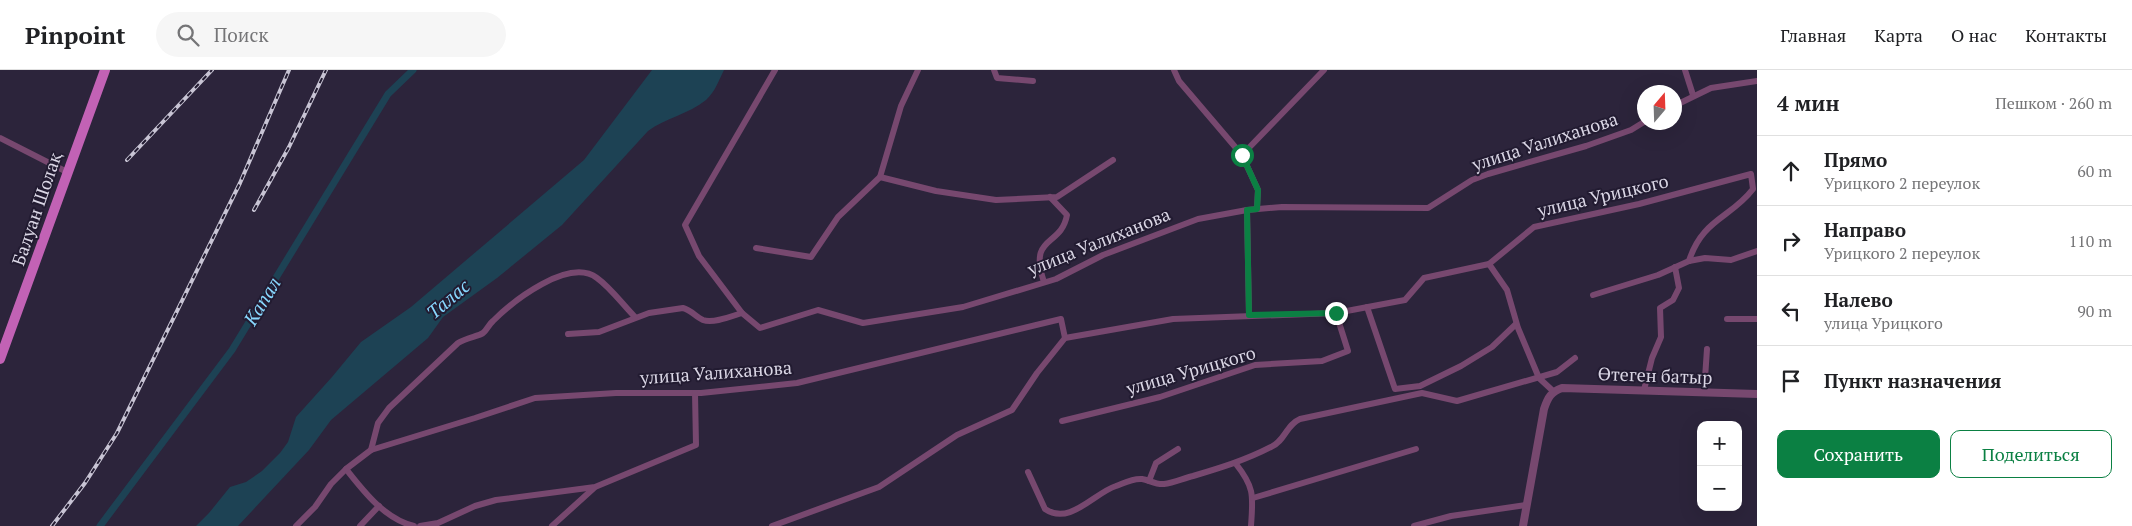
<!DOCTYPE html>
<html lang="ru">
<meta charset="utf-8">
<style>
:root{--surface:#fff;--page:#f6f6f6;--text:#202124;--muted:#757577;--line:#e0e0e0;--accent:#0b8043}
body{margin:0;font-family:"PT Serif",serif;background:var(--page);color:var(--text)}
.controls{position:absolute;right:15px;bottom:15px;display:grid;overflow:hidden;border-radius:10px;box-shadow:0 5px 20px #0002}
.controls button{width:45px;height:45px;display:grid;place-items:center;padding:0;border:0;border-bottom:1px solid var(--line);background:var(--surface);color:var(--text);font:25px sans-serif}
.compass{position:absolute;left:1637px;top:15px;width:45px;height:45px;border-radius:50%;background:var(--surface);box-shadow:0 5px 20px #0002;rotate:19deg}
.stop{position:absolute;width:15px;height:15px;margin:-11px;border:4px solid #0b8043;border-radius:50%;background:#fff}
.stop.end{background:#0b8043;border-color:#fff;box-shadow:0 1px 5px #0008}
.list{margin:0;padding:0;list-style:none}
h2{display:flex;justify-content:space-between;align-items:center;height:65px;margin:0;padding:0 20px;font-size:21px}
h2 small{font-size:16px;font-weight:400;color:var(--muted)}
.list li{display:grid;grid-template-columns:32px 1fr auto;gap:15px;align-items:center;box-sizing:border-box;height:70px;padding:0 20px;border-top:1px solid var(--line)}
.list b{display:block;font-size:19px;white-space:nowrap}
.list p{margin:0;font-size:16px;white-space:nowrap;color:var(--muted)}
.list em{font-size:16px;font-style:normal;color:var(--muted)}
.actions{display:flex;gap:10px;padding:15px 20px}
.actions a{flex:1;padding:11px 0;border:1px solid var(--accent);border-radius:10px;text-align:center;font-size:18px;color:var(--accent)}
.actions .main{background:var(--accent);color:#fff}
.icon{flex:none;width:28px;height:28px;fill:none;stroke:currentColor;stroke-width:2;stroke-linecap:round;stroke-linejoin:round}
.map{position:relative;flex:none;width:1757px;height:456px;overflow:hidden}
header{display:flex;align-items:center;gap:30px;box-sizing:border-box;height:70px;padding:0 25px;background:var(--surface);border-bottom:1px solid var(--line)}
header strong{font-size:24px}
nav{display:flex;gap:28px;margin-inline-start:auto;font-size:18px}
.search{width:350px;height:45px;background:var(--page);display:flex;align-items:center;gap:12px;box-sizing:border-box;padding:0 18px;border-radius:28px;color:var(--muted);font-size:19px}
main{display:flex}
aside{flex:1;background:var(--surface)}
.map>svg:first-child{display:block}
.water{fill:#1d4254}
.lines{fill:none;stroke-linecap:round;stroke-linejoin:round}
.canal{stroke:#1d4254;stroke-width:7}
.minor{stroke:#77486f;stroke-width:6}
.tertiary{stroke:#77486f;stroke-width:8}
.primary{stroke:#c262b5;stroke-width:10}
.rail-casing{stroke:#c8c4d4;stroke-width:4}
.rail{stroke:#221b31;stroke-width:2;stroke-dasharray:5.5;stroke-linecap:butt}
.route{stroke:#0b8043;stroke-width:6}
.labels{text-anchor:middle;stroke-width:4;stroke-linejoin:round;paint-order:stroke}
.street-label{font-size:18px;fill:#dad6e5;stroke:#221b31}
.water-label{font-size:19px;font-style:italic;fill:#88d7fe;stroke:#221b31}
</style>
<header>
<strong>Pinpoint</strong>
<div class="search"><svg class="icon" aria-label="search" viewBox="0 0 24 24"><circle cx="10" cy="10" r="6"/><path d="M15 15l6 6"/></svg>Поиск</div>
<nav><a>Главная</a><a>Карта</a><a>О нас</a><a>Контакты</a></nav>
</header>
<main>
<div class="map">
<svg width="1757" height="456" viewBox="0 0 1757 456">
<rect width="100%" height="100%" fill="#2c243b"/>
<path class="water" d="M 652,0 L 724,0 C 719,10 715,22 706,30 C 689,44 665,48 648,61 L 562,155 L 497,208 L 443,247 L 428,268 L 331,350 L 309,380 L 238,456 L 196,456 L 209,443 L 230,417 L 246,412 L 262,401 L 280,383 L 288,372 L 296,347 L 332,307 L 361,272 L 411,237 L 584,90 Z"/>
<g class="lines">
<polyline class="canal" points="100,456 232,280 388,24 413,0"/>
<g class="minor">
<polyline points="994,0 997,8 1033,11"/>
<polyline points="1174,0 1179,11 1242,85 1258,120 1257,139"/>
<polyline points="1685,0 1693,25"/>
<polyline points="1674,36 1711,18 1757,11"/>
<polyline points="0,68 67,102"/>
<polyline points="1242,85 1324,0"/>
<polyline points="880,107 936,121 996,130 1057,127 1113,90"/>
<polyline points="1247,140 1249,245"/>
<polyline points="756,178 811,187 838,147 880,107 901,36 918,0"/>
<polyline points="1489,194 1507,220 1518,258 1539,308 1553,321"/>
<path d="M 1044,212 C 1028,164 1061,178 1067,145 L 1050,127"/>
<polyline points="1593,225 1658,205 1689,191 1705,188 1731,190 1757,181"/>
<polyline points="1367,237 1395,319 1420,316 1461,296 1492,277 1516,254"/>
<polyline points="742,243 699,186 685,155 775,0"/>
<polyline points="1727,249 1757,249"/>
<path d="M 568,264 L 599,262 L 649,243 L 683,238 C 691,240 696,247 703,250 C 713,254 732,246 742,243 L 760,258 L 818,240 L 863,253 L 963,237 L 1056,209 L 1103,185 L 1198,149 L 1247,140 L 1282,137 L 1428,138 L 1472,110 L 1488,104 L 1586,76 L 1631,60 L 1644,52"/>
<polyline points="1644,320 1652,288 1661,267 1660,238 1673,230 1679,218 1675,197"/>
<polyline points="1704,323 1707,279"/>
<polyline points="1062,351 1160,327 1255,295 1322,291 1348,281 1336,243"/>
<path d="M 371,380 L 378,353 L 389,338 L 458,273 C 466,268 479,266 483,263 C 487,260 489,254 493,251 C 513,231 569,187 597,208 C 611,218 623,235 635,247"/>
<path d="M 1236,394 C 1255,418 1253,426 1251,456"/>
<path d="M 346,399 C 364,422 385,449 414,456"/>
<path d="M 1028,402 L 1045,439 C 1070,456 1094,423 1116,416 C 1124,413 1133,408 1142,409 C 1149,410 1156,415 1164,414 C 1174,413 1184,408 1193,406 C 1220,398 1246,390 1271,377 C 1285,371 1286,355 1300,349 L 1422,323 L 1457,331 L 1557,302 L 1575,288"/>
<polyline points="1149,411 1156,393 1178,379"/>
<polyline points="1253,428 1416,379"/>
<polyline points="296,456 315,437 331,414 346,399 371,380 475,348 535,328 616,323 701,323 797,313 1061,249 1065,268"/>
<polyline points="360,456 379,436"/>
<polyline points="420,456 438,453 475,436 496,430 595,417 696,375 695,323"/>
<polyline points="552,456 594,418"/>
<path d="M 772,456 L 879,417 L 957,365 L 1012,340 L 1037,303 L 1065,268 L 1173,249 L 1336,243 L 1405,230 L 1424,208 L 1489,194 L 1534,157 L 1639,134 L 1751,104 L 1753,119 C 1731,148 1702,149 1689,191"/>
<polyline points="1414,456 1451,446 1526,435"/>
</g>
<path class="tertiary" d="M 1523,456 L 1544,339 C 1548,327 1551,322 1562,318 L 1757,324"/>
<polyline class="primary" points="0,289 105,0"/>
<g class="rail-casing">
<g id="rail">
<polyline points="127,90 212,0"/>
<polyline points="254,140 289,77 326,0"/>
<polyline points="52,456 85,413 117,363 240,113 289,0"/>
</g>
</g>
<use href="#rail" class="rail"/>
</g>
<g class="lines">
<polyline class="route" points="1242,85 1258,120 1257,139 1247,140 1249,245 1336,243"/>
</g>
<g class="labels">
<g class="street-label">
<text transform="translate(1545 72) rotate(-18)" y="6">улица Уалиханова</text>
<text transform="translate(1603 126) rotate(-13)" y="6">улица Урицкого</text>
<text transform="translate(37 139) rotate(-71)" y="6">Балуан Шолақ</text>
<text transform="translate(1099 172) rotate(-22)" y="6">улица Уалиханова</text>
<text transform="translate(1191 301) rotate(-16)" y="6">улица Урицкого</text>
<text transform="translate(716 303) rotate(-4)" y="6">улица Уалиханова</text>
<text transform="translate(1655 306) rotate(2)" y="6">Өтеген батыр</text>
</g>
<g class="water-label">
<text transform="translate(448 229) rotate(-40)" y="7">Талас</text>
<text transform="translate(262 231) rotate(-59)" y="7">Капал</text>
</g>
</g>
</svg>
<div class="controls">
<button>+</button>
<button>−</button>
</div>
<svg class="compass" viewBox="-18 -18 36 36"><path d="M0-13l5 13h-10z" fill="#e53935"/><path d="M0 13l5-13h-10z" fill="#757577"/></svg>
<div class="stop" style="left:1242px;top:85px"></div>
<div class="stop end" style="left:1336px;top:243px"></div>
</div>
<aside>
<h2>4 мин<small>Пешком · 260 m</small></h2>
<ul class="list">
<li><svg class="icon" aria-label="ahead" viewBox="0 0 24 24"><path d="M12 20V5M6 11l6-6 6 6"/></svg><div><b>Прямо</b><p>Урицкого 2 переулок</p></div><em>60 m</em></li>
<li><svg class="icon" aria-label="right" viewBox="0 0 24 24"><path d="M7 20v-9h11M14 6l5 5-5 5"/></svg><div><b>Направо</b><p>Урицкого 2 переулок</p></div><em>110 m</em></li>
<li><svg class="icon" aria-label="left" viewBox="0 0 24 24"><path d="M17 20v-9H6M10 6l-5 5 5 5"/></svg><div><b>Налево</b><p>улица Урицкого</p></div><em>90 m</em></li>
<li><svg class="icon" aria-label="arrive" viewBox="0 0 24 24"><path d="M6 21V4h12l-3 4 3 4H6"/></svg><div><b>Пункт назначения</b></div></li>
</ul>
<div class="actions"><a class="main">Сохранить</a><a>Поделиться</a></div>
</aside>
</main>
